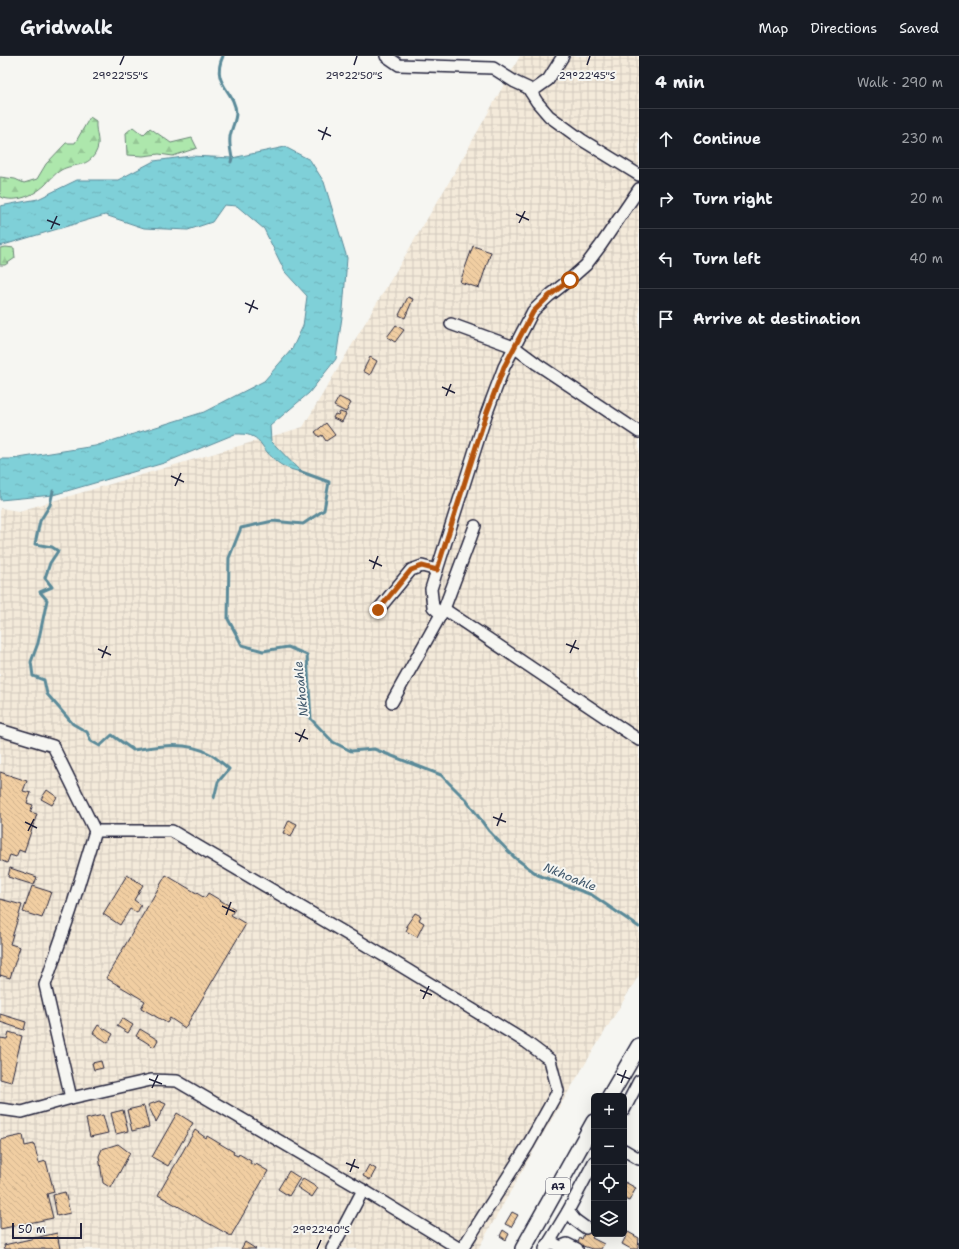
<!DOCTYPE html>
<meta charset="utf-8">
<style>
:root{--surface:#171b24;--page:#20242c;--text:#f1f3f6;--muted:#9ea1a6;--line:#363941}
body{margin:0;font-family:"Shantell Sans",sans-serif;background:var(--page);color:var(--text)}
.controls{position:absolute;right:12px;bottom:12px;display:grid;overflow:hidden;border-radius:6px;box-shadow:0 4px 16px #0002}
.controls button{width:36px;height:36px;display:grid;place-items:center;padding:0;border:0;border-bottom:1px solid var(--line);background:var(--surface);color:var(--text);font:20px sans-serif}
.scale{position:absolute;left:12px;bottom:10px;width:70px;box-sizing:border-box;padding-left:4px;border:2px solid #22223b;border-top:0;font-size:11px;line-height:14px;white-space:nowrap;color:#22223b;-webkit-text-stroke:3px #f6f6f2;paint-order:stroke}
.stop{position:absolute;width:12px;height:12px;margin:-9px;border:3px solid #b45309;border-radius:50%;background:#fff}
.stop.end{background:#b45309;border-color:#fff;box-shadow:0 1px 4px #0008}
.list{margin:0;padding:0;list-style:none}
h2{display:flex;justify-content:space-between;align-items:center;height:52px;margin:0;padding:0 16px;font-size:17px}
h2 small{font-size:13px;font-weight:400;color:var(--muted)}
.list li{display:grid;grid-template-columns:26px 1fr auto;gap:12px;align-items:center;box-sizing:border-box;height:60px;padding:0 16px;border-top:1px solid var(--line)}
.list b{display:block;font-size:15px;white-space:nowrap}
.list em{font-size:13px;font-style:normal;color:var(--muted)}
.icon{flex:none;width:22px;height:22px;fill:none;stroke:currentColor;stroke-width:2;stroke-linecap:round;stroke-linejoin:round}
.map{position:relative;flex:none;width:639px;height:1193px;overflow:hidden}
header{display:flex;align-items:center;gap:24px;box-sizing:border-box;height:56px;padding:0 20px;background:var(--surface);border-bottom:1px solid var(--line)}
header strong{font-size:19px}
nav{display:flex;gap:22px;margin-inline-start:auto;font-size:14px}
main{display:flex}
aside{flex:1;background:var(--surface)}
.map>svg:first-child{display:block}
.industrial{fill:url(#industrial-grid)}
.forest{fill:url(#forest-firs);stroke:#688474}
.water{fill:url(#water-ripples);stroke:#5a8a99}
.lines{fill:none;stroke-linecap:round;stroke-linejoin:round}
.stream{stroke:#5a8a99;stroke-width:3}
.building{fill:url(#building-back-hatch);stroke:#22223b}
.minor-casing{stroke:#22223b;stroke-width:14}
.major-casing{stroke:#22223b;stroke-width:18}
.minor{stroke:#f6f6f2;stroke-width:11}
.major{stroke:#f6f6f2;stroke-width:15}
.route{stroke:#b45309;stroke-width:5}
.ticks{fill:none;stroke:#22223b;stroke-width:1.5}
.labels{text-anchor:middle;stroke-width:4;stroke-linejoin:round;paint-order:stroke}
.shield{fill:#f6f6f2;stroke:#626272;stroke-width:1}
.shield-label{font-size:10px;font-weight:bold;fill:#22223b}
.water-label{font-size:12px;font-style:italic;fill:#3e566a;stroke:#f6f6f2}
.ticks-label{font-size:10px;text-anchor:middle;fill:#22223b;stroke:#f6f6f2;stroke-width:4;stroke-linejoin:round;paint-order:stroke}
</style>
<header>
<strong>Gridwalk</strong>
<nav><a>Map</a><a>Directions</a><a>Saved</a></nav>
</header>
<main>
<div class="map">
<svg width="639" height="1193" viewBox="0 0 639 1193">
<defs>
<pattern id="industrial-grid" width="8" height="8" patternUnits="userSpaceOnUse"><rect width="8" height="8" fill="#f4eada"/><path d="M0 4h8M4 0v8" fill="none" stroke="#d1c8bc"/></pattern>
<pattern id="forest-firs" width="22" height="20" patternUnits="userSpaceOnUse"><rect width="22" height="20" fill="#ade7ac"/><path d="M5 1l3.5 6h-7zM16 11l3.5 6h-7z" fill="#95c695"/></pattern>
<pattern id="water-ripples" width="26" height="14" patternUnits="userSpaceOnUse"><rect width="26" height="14" fill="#7fd0d8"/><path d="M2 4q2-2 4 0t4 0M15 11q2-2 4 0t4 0" fill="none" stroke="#6db2ba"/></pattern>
<pattern id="building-back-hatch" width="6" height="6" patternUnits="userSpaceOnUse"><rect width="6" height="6" fill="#f1cea2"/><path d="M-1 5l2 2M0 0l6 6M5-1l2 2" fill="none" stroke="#ceb18c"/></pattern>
</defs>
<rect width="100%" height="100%" fill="#f6f6f2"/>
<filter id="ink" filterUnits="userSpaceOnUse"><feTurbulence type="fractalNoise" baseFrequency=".025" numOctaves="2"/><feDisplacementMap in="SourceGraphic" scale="8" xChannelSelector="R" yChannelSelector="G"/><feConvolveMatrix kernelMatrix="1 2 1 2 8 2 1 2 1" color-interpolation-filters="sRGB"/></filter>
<g filter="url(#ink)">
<polygon class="industrial" points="520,0 639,0 639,919 544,1076 478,1193 0,1193 0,452 19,455 303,371 452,121"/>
<g class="forest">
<path d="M 90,61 L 96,65 C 95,79 102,86 95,98 C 86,112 74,107 61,114 C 54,118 50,124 45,129 C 33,140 16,147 0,141 L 0,121 L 15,123 L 24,127 L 37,123 L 46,108 L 66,87 L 75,87 Z"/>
<polygon points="133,71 143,79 150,72 171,87 192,82 197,92 173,100 159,98 143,100 127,99 126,77"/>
<polygon points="6,191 14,192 15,202 5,209 0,209 0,192"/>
</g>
<path class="water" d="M 285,91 L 310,104 L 324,126 L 347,202 L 343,254 L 336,303 L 309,337 L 270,370 L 271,385 L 301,416 C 292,414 282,411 275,404 C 257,389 263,377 235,378 L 164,407 L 53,439 L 0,444 L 0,403 L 12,403 L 95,390 L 204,356 L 264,325 L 292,293 L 303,270 L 307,240 L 285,216 L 264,173 L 237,150 L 224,149 L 212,166 L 188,174 L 144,172 L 105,159 L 0,190 L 0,150 L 38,143 L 77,124 L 118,124 L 154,105 L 191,100 L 232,102 Z"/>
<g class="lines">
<g class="stream">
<path d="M 223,0 C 210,28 235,34 236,57 C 236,65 231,73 230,81 C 229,88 231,96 232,102 L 231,106"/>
<polyline points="299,415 329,426 324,454 303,468 273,465 241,472 229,502 228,563 242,589 263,595 288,591 307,599 311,663 333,686 351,695 374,693 441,719 466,744 489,775 514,801 538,819 592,839 639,871"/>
<path d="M 53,435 L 50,449 L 40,465 L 35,488 L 52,491 L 58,495 L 50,507 L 45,522 L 52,531 L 40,536 L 47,544 L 38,587 L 31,606 L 33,620 L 44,624 L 47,638 L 73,668 L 87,676 L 91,685 L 100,690 L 112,679 L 133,694 C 159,690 186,685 210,698 C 217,702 223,708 229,713 L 218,726 L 214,742"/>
</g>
</g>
<g class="building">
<polygon points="473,190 491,196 479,232 460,226"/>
<polygon points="408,241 413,243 405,262 399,259"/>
<polygon points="396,269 404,274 395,286 387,281"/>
<polygon points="370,301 377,305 370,319 363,315"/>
<polygon points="339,341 351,347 346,356 334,350"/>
<polygon points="340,356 346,358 342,366 333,362 335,358 338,359"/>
<polygon points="326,367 335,379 326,385 322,379 319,381 315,376"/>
<polygon points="0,716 27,725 23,735 31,737 27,747 33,749 30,756 37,758 24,796 19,794 16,801 10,799 7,807 0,804"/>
<polygon points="47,734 57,741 52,749 41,743"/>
<polygon points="289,764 297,768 291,781 283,777"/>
<polygon points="10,812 37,821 34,829 8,821"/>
<polygon points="127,819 143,829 134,844 141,849 137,857 130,853 120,869 103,858"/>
<polygon points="166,819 205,842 208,837 235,853 231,859 246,868 185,972 170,962 167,967 141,952 145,945 106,922"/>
<polygon points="32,830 51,836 42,862 23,856"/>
<polygon points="0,843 22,849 10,888 20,891 10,922 0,919 0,921"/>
<polygon points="415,857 421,860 419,864 424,867 417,881 406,875 408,871 406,870"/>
<polygon points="0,958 26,966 24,974 0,966"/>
<polygon points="122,962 133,969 128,977 117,970"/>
<polygon points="98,969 113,978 108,987 93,977"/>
<polygon points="140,973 158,984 154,991 136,980"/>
<polygon points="9,976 22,980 11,1026 0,1023 0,982 7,983"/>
<polygon points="101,1005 103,1012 94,1014 92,1007"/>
<polygon points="159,1045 166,1048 156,1066 148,1049"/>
<polygon points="144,1050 149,1071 132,1075 127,1054"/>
<polygon points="123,1054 128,1075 116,1078 111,1057"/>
<polygon points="177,1057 193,1067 168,1110 152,1101"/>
<polygon points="103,1059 108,1077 90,1081 86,1063"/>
<polygon points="195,1074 206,1082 207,1080 234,1096 233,1098 238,1100 239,1098 251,1105 250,1107 255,1110 256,1108 268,1115 231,1180 158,1139"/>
<polygon points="23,1079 25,1090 34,1088 39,1107 46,1105 54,1136 47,1138 53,1162 0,1173 0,1084"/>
<polygon points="118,1088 130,1097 111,1132 103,1127 99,1100 102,1093"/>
<polygon points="369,1109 376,1113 370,1124 363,1120"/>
<polygon points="289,1115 300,1122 289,1140 278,1133"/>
<polygon points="303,1123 318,1132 312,1141 297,1131"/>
<polygon points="625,1126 636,1132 629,1145 624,1143"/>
<polygon points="65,1136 70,1157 57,1160 53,1139"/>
<polygon points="512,1156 518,1159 511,1171 505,1168"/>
<polygon points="503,1174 509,1178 506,1184 500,1180"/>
<polygon points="585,1175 594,1179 592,1182 604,1188 601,1193 592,1193 577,1188 580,1182 582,1183"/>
<polygon points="628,1176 639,1182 638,1193 631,1193 622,1188"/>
<polygon points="57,1177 60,1193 5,1193 4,1189"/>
<polygon points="245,1186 256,1193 241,1193"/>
</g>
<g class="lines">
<g class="minor-casing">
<g id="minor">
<polyline points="386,0 399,9 493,12 515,26 528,32 537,46 549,60 582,84 639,119"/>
<polyline points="531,36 548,24 563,0"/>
<polyline points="451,268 514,291 537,308 639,376"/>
<polyline points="444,553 639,684"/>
<polyline points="378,554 411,514 422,510 437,514"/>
<polyline points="441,558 433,551 431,533 486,359 504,311 533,255 549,240 569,224 586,209 601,189 639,133"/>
<polyline points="392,646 444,553 475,470"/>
<polyline points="0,674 53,690 95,775 172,775 391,904 526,986 550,1004 558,1035 528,1089 462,1193"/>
<polyline points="71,1042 45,929 71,854 95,775"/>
<polyline points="0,1053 22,1056 71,1042 151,1024 177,1025 363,1134 460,1193"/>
<polyline points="624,1054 639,1025"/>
<polyline points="624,1094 639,1103"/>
<polyline points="586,1172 575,1164 568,1155 594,1106"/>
<polyline points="550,1185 560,1191 567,1188 577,1193"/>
<polyline points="332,1193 363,1134"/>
<polyline points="545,1193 568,1155"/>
</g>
</g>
<g class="major-casing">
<g id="major">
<polyline points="610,1040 639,990"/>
<polyline points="523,1193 594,1066"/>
</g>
</g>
<use href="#minor" class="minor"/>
<use href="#major" class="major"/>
</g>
</g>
<g class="lines" filter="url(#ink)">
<polyline class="route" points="378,554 411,514 422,510 437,514 486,359 504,311 533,256 549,240 570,224"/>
</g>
<path class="ticks" d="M 120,9 L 124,0M 354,9 L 357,0M 587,9 L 590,0M 318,74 L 331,80M 322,84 L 327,71M 516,158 L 529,164M 47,164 L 60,169M 519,167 L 525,155M 51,173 L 57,160M 245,247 L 258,253M 249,257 L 254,244M 442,331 L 455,337M 446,340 L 451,328M 171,420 L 184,426M 175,430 L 181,417M 369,504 L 382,510M 373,513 L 378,500M 566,588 L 579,593M 98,593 L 111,599M 570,597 L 576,584M 102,602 L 107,590M 295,677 L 308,683M 299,686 L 305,673M 493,761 L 506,766M 25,766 L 37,772M 497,770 L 502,757M 28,775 L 34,763M 222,850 L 235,856M 226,859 L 231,846M 420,934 L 432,939M 423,943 L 429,930M 617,1018 L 630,1023M 149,1023 L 162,1028M 621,1027 L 626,1014M 152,1032 L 158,1019M 346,1107 L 359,1112M 350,1116 L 355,1103M 317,1193 L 321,1184"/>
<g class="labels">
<rect class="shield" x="546" y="1122" width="24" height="16" rx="3"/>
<g class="shield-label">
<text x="558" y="1134">A7</text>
</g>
<g class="water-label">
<text transform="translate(301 633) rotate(-96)" y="4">Nkhoahle</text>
<text transform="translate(570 821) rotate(22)" y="4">Nkhoahle</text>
</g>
</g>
<g class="ticks-label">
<text x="120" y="23">29°22'55"S</text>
<text x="354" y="23">29°22'50"S</text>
<text x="587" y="23">29°22'45"S</text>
<text x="321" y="1177">29°22'40"S</text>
</g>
</svg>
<div class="controls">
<button>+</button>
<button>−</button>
<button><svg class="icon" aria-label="locate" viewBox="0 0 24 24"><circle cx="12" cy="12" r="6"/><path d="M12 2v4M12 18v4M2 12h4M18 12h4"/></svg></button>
<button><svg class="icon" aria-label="layers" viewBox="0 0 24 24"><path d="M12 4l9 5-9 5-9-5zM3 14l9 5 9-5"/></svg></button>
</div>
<div class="scale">50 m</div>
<div class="stop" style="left:570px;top:224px"></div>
<div class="stop end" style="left:378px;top:554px"></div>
</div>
<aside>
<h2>4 min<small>Walk · 290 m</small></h2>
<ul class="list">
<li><svg class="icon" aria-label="ahead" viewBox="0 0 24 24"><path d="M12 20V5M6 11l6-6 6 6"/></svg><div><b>Continue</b></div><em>230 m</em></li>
<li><svg class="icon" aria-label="right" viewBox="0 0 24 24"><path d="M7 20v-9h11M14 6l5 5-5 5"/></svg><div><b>Turn right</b></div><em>20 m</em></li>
<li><svg class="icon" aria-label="left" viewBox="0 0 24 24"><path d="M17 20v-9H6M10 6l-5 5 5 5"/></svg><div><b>Turn left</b></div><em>40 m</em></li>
<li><svg class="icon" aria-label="arrive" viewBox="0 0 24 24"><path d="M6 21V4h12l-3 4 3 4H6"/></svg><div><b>Arrive at destination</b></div></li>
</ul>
</aside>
</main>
